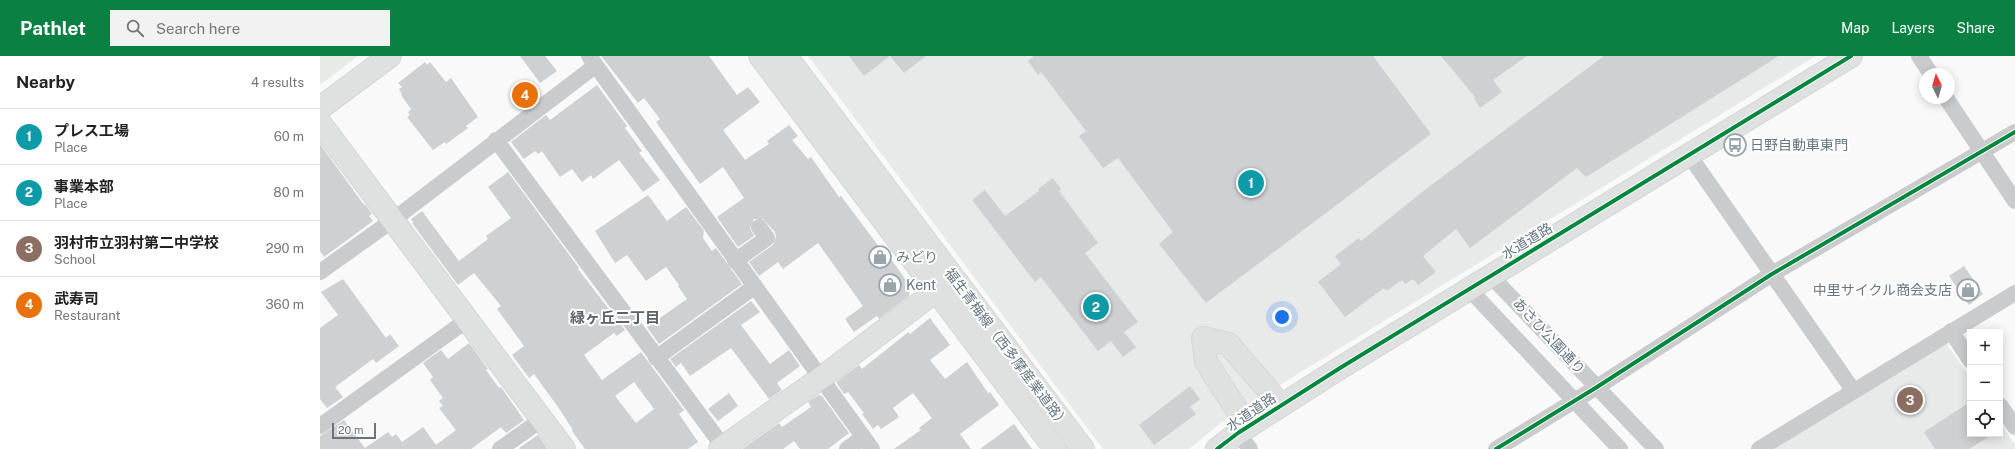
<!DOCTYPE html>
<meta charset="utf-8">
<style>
:root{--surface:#fff;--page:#f2f2f2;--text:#222;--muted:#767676;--line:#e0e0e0;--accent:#0b8043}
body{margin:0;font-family:"Public Sans","Noto Sans JP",sans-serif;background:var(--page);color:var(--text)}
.controls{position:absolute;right:12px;bottom:12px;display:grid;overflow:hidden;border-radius:0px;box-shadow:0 2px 10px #0003}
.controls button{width:36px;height:36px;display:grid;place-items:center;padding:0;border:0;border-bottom:1px solid var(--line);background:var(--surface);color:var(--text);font:20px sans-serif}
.compass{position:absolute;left:1599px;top:12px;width:36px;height:36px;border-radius:50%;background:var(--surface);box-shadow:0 2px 10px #0003;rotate:355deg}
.scale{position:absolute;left:12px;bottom:10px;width:44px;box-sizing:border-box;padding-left:4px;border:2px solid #667681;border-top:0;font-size:11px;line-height:14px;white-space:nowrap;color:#667681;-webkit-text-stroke:3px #fff;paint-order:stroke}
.you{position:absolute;left:962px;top:261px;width:14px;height:14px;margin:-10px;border:3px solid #fff;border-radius:50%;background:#1a73e8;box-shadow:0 0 0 6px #1a73e833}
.badge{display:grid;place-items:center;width:26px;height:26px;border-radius:50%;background:var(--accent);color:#fff;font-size:13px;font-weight:700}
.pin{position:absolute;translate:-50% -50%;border:2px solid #fff;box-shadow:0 1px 4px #0006}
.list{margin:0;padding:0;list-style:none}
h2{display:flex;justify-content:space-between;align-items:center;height:52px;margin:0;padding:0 16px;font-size:17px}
h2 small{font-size:13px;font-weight:400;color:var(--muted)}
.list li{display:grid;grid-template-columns:26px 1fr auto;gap:12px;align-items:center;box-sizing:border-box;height:56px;padding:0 16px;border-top:1px solid var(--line)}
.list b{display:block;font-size:15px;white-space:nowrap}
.list p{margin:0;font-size:13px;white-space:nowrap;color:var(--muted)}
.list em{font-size:13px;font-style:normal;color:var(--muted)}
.icon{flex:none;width:22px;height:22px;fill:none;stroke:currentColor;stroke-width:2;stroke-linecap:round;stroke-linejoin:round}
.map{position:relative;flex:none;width:1695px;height:393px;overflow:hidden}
header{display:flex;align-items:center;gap:24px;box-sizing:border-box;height:56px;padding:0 20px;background:var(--accent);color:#fff}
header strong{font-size:19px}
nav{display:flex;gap:22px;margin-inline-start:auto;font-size:14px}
.search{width:280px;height:36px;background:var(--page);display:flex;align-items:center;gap:10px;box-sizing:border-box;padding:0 14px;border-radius:0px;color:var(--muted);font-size:15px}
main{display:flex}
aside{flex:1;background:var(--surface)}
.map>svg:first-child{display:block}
.built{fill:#e8e9e9}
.green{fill:#e8eae6}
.building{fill:#ced0d1;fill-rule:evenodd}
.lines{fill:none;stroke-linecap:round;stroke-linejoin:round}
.secondary-casing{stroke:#d5d6d7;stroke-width:24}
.street{stroke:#cacbcc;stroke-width:16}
.secondary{stroke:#dfe0e0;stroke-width:22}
.cycleway-casing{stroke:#fff;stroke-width:6}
.cycleway{stroke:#00873e;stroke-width:4}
.labels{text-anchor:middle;stroke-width:4;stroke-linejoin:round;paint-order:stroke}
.poi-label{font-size:14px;fill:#667681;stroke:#fff;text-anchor:start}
.street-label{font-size:14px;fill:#667681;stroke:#fff}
.neighbourhood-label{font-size:15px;font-weight:bold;fill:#59646c;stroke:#fff}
</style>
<header>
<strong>Pathlet</strong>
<div class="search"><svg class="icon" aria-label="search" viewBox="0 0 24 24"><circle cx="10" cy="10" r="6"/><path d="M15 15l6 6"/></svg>Search here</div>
<nav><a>Map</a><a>Layers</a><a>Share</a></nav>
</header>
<main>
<aside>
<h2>Nearby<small>4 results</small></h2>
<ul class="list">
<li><span class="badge" style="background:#0f9aa8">1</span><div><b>プレス工場</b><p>Place</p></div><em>60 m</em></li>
<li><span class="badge" style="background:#0f9aa8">2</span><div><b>事業本部</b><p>Place</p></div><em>80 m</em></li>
<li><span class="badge" style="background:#8d6e63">3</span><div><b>羽村市立羽村第二中学校</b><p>School</p></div><em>290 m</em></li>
<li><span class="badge" style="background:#e8710a">4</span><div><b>武寿司</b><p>Restaurant</p></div><em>360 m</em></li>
</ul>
</aside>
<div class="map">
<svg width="1695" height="393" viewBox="0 0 1695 393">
<rect width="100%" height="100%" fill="#f9f9f9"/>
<g class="built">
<polygon points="488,0 1496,0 963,327 907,362 869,393 783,393"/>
<polygon points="1624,284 1650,322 1650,378 1680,378 1680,366 1695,389 1695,393 1455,393"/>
</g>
<polygon class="green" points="0,0 38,0 0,29"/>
<g class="building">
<polygon points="200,0 225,0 237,15 220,27"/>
<polygon points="281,0 389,0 417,39 428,31 440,46 403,74 425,104 449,88 447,85 469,69 478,80 472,84 488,103 491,101 519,141 521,140 566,200 568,199 591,231 589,240 559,263 557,260 534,276 525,263 543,250 498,187 463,213 458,206 439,220 429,206 453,189 456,181 455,176 443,163 434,163 430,172 434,180 418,191 397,161 424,142 403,111 380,128 336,66 340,63 324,42 318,47"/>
<polygon points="529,0 606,0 584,17 570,0 544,20"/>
<polygon points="714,0 1053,0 1111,78 886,247 839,188 853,176 798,102 783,112 759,80 766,75 721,16 718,19 708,5"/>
<polygon points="1121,0 1207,0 1173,24 1182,36 1160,52 1154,42 1155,41"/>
<polygon points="1284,0 1459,0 1266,121 1257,112 1150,192 1136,173 1103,200 1116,216 1098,229 1093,223 1085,228 1082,224 1066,235 1064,232 1025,261 998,226 1021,208 1015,200 1039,182 1041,185 1106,133"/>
<polygon points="105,6 107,9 110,6 126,26 131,22 158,61 146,70 148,72 126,88 125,86 113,94 87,61 90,59 88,56 91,53 81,39 82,38 79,33 82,31 78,27"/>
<polygon points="277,29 307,70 305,72 322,95 319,97 340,124 323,136 299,104 273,123 271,119 262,126 252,113 240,121 222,95 218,98 215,95 204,103 191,86 226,59 230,64"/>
<polygon points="0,88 44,149 45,148 52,158 49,160 53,165 4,201 0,195"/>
<path d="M 188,116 L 259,212 L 258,213 L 305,274 L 297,280 L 294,277 L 264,299 L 282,324 L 321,296 L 364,354 L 359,358 L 378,386 L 368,393 L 265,393 L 252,375 L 253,374 L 238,351 L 214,318 L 209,322 L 192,299 L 204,290 L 177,253 L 181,250 L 154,217 L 138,229 L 92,167 L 93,166 L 91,163 L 102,155 L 139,205 L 168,183 L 166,180 L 191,162 L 168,131 ZM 314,326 L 334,353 L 316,367 L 295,340 Z"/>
<polygon points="733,122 741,133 739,135 778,187 765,197 818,266 804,276 816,291 803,301 791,285 778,295 721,221 715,226 652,144 665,134 685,160 719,135 718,133"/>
<polygon points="328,139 347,165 366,151 384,175 383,182 392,195 396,192 422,228 339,288 327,271 367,243 358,230 359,229 346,211 326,225 307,199 295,207 275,175"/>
<polygon points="1644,210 1663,238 1649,249 1629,220"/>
<polygon points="23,223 66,282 70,278 79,290 56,307 53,303 15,331 23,341 7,352 0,343 0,272 18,259 1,236"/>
<polygon points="431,245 440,256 421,269 450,308 469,294 480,310 457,327 462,334 449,343 411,292 370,320 361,307 356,311 350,303"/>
<polygon points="610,262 630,289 610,304 625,323 647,306 668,337 670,336 679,349 640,378 651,393 574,393 598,376 601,374 599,372 612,362 593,337 573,352 579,361 561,373 558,369 553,373 542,358 544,357 528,336 524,338 516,326 539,309 542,313 586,278 588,276 590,278"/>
<polygon points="149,287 168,313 166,314 179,332 181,331 204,364 186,377 181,371 151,393 0,393 0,380 24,364 45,392 68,376 72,381 76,378 82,386 103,371 116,389 136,374 119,352 123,350 119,345 123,342 110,324 113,321 103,307 121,294 128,303"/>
<polygon points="870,330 880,343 870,351 876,358 834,389 819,369"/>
<polygon points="409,337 418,350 398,365 388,353"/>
<polygon points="499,339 502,340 529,377 508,393 480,393 474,385 463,393 422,393 459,367 462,371 491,351 488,346"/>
<polygon points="1650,346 1650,378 1673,378 1649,393 1615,393 1604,376"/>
<polygon points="694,368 712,393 660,393"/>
<polygon points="218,379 228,393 200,393 199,392"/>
</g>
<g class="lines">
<g class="secondary-casing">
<g id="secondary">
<polyline points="440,0 735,393"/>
<polyline points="466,0 763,393"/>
<polyline points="0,52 70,0"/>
<polyline points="0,67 244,393"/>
<path d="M 928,371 L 886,306 L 883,282 L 909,288 C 925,310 945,327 960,350"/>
<polyline points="400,393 501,322 628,226"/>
<polyline points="897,393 918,377 1020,312 1531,0"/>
</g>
</g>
<g class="street">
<polyline points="269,0 552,393"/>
<polyline points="1599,0 1611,18"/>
<polyline points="1626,42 1695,145"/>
<polyline points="176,84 405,393"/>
<polyline points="1369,99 1533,334"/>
<polyline points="415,205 447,182 439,171"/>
<polyline points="0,216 73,164 275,10"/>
<polyline points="1171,220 1336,393"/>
<polyline points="1149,233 1300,393"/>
<polyline points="1631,275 1650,304"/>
<polyline points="336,302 434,231"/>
<polyline points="1680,349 1695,371"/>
<polyline points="0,370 147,264"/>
<polyline points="918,377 930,393"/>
<polyline points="180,393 221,364"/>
<polyline points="527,393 542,382"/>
<polyline points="1176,393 1277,331 1452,218 1695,76"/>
<polyline points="1439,393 1695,237"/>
</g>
<use href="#secondary" class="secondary"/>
<g class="cycleway-casing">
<g id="cycleway">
<polyline points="897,393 918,377 1020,312 1531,0"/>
<polyline points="1176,393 1277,331 1452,218 1695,76"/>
</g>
</g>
<use href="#cycleway" class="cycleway"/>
</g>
<defs>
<g id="bus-ring" transform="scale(1.15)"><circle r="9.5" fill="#fff" stroke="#99a4ab" stroke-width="1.5"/><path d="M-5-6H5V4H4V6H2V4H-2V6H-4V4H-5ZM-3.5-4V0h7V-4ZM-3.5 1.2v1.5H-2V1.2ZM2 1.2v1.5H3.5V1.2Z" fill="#99a4ab"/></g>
<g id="shop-ring" transform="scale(1.15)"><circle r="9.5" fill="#fff" stroke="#99a4ab" stroke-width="1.5"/><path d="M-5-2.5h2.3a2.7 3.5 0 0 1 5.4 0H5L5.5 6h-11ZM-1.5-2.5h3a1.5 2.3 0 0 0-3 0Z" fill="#99a4ab"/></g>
</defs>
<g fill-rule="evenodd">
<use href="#bus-ring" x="1415" y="89"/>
<use href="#shop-ring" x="560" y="201"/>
<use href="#shop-ring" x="570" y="229"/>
<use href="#shop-ring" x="1648" y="234"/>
</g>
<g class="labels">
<g class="poi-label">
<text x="1430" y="94">日野自動車東門</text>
<text x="576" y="206">みどり</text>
<text x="586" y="234">Kent</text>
<text x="1632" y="239" text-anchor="end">中里サイクル商会支店</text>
</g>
<g class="street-label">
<text transform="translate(1207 185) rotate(-31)" y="5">水道道路</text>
<text transform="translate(1229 280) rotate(47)" y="5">あさひ公園通り</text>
<text transform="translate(687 292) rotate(53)" y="5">福生青梅線（西多摩産業道路）</text>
<text transform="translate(931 356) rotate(-34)" y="5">水道道路</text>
</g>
<g class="neighbourhood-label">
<text x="295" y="267">緑ヶ丘二丁目</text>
</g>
</g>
</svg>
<div class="controls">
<button>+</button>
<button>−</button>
<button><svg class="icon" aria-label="locate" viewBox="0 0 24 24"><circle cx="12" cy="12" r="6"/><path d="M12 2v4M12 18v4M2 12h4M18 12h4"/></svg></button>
</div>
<svg class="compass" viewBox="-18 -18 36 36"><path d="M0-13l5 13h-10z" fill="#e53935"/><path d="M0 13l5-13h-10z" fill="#767676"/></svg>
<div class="scale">20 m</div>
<div class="you"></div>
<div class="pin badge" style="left:931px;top:127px;background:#0f9aa8">1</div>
<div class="pin badge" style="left:776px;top:251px;background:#0f9aa8">2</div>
<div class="pin badge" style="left:1590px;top:344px;background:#8d6e63">3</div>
<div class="pin badge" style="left:205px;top:39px;background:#e8710a">4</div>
</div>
</main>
